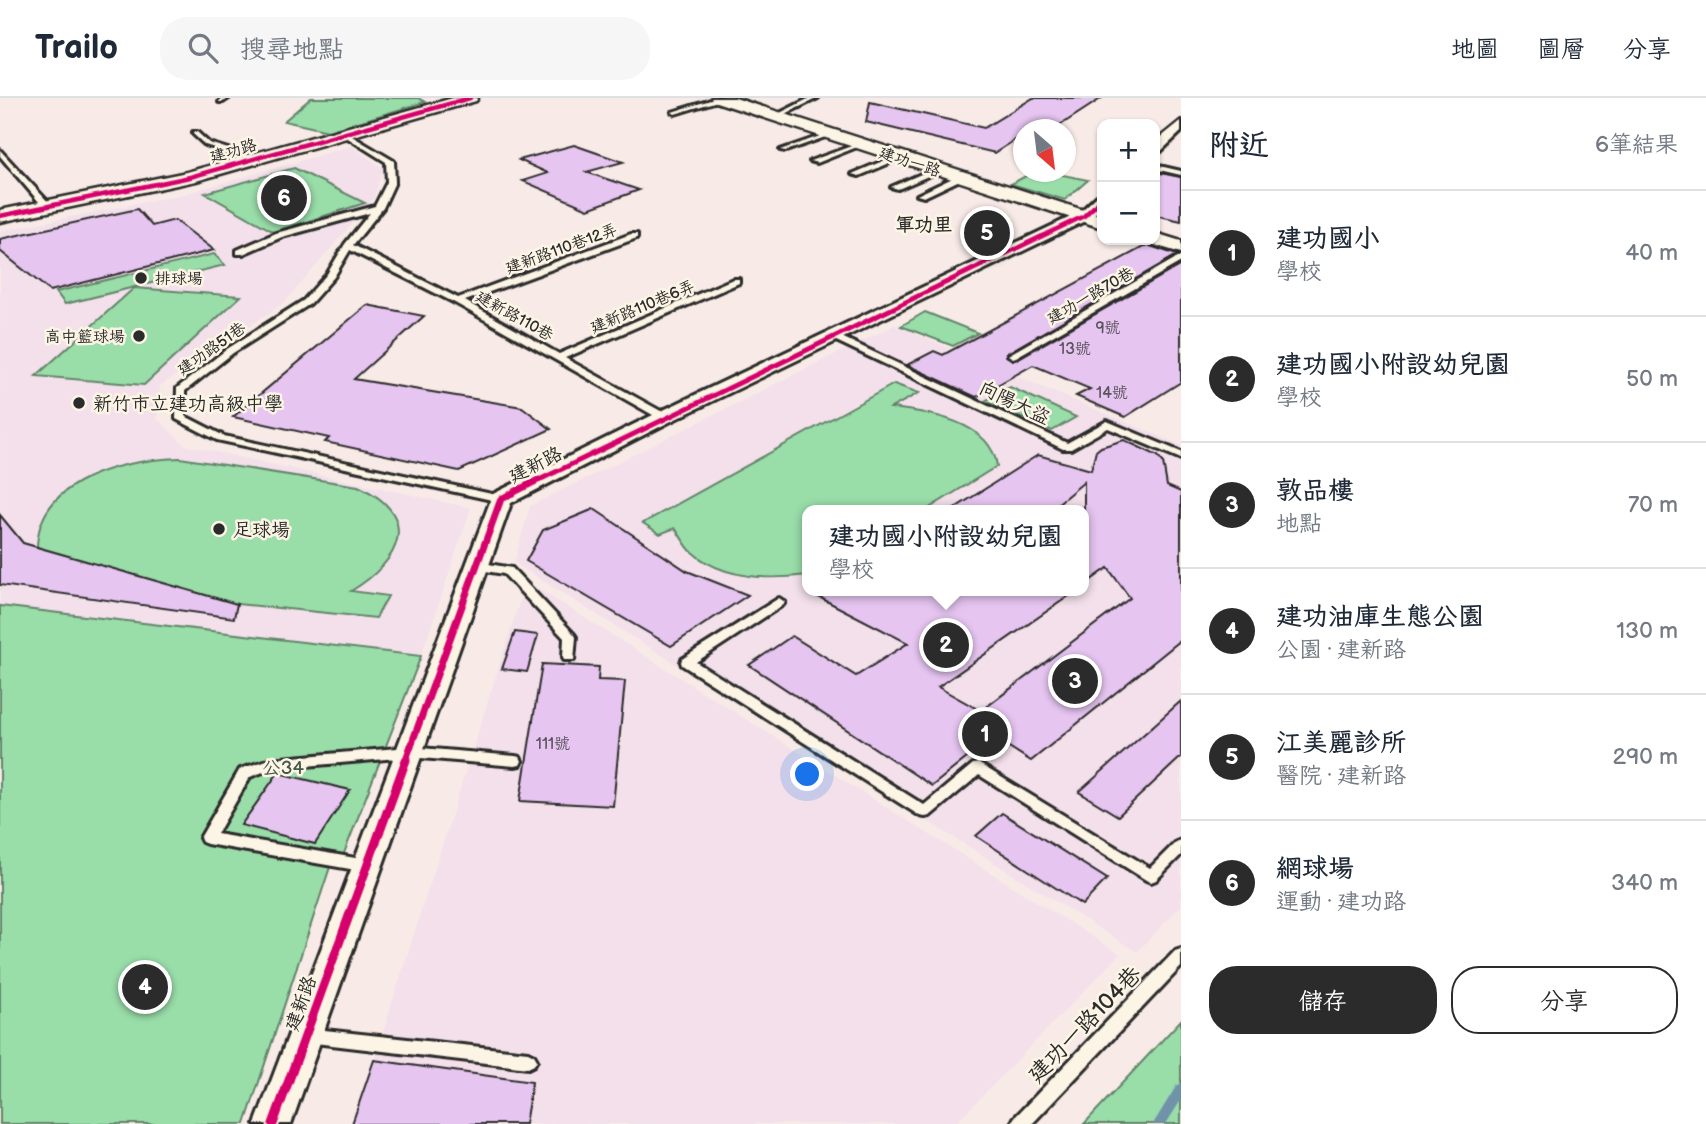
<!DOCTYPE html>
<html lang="zh-TW">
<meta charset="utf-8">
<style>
:root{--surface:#fff;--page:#f6f6f7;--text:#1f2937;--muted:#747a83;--line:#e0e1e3;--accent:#2b2b2b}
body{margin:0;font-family:"Balsamiq Sans","LXGW WenKai TC",sans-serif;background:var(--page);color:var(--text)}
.controls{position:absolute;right:21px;top:21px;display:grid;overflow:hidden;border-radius:14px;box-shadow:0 2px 5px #0004}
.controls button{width:63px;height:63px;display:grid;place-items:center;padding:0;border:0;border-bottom:2px solid var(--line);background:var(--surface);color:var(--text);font:35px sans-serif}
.compass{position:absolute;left:1013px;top:21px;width:63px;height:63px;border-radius:50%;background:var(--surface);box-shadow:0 2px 5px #0004;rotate:152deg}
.you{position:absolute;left:808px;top:677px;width:24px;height:24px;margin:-18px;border:5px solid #fff;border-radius:50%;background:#1a73e8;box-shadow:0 0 0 10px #1a73e833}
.badge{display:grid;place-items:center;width:46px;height:46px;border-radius:50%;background:var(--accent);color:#fff;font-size:23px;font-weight:700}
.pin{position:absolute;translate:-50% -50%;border:4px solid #fff;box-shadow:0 2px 7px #0006}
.popup{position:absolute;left:802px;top:407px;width:287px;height:91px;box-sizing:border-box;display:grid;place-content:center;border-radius:14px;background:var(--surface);filter:drop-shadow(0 2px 5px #0005);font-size:23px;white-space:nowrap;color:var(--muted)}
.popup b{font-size:26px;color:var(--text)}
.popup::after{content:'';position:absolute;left:50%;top:100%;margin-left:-14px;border:14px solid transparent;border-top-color:var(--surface)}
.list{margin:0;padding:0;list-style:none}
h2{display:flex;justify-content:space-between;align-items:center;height:91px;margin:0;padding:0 28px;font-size:30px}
h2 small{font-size:23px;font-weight:400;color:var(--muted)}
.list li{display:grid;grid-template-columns:46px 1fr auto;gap:21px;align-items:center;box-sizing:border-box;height:126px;padding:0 28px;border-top:2px solid var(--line)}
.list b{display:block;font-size:26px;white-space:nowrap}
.list p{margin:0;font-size:23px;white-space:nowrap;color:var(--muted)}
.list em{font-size:23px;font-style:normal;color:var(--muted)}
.actions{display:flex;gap:14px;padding:21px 28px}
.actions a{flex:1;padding:16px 0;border:2px solid var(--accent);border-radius:28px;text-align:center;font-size:24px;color:var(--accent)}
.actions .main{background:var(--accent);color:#fff}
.icon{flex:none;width:38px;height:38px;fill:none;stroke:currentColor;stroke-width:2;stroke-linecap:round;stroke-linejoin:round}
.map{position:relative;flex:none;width:1181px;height:1026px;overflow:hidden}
header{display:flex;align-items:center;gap:42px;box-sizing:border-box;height:98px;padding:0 35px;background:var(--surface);border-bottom:2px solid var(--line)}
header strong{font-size:33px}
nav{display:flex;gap:38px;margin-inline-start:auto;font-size:24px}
.search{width:490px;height:63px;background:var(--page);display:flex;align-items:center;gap:18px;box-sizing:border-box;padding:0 24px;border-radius:28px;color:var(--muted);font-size:26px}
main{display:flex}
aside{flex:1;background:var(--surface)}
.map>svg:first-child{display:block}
.built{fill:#f3e0ea;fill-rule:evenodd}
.green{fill:#99dda9;stroke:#62846a;stroke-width:2}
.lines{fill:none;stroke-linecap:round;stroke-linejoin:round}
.stream{fill:#7093aa;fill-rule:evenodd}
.building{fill:#e6c5f1;stroke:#2b2b2b;stroke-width:2}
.service-casing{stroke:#2b2b2b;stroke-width:6}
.minor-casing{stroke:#2b2b2b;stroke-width:6}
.tertiary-casing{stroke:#2b2b2b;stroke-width:5}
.service{fill:#fcf5e5;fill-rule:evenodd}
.minor{fill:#fcf5e5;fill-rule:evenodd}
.tertiary{fill:#fcf5e5;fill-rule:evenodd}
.cycleway-far3-casing{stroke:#fcf5e5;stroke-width:7}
.cycleway-far2-casing{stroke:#fcf5e5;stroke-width:9}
.cycleway-far1-casing{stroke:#fcf5e5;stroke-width:11}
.cycleway-casing{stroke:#fcf5e5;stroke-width:13}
.cycleway-far3{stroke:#d6006c;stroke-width:4.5}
.cycleway-far2{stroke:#d6006c;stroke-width:5}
.cycleway-far1{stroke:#d6006c;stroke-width:7}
.cycleway{stroke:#d6006c;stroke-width:9}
.poi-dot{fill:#2b2b2b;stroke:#fcf5e5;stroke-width:2.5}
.labels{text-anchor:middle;stroke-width:5;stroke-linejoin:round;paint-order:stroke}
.far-street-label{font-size:16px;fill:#2b2b2b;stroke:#fcf5e5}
.far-poi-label{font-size:16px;fill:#2b2b2b;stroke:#fcf5e5;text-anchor:start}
.number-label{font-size:16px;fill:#5a525c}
.far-quarter-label{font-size:19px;font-weight:bold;fill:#2b2b2b;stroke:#fcf5e5}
.street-label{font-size:19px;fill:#2b2b2b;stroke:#fcf5e5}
.poi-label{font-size:19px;fill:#2b2b2b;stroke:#fcf5e5;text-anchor:start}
.park-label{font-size:19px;fill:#46584a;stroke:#fcf5e5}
.near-street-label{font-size:23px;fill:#2b2b2b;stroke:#fcf5e5}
</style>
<header>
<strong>Trailo</strong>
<div class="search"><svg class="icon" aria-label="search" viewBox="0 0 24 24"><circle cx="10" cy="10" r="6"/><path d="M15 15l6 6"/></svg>搜尋地點</div>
<nav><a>地圖</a><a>圖層</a><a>分享</a></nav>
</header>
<main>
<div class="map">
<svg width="1181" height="1026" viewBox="0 0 1181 1026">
<rect width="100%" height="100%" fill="#f8ebe7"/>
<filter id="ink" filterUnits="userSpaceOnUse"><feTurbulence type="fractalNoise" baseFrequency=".0143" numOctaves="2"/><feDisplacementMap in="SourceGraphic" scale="14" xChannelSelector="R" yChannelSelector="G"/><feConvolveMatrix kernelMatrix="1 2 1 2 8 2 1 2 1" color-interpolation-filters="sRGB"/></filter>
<g filter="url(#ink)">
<g class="built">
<polygon points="351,48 383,70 374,100 285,204 160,288 157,320 185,347 471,410 421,558 0,508 0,133 184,96"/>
<path d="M 894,227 L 1181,347 L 1181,808 L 1137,854 L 514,465 L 530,408 ZM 808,412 L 1084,412 L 1084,493 L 808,493 Z"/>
<polygon points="526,483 1120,856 955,1026 525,1026 532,984 374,962"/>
</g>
<g class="green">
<polygon points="311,0 418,0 425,4 328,33 284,23"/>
<polygon points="294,70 365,105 274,134 205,95"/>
<polygon points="1033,74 1048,74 1088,82 1065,102 1011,86"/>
<polygon points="214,156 225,167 65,206 56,194"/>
<polygon points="134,190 241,198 144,287 36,278"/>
<polygon points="925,214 978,235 953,248 901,228"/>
<path d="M 894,286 L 919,295 L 891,310 C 927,314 991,323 997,368 L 926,412 L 808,412 L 808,477 C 769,482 721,481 691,453 C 685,447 680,437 675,430 L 660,436 L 643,425 Z"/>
<polygon points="1010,289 1076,319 1052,333 985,303"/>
<path d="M 180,360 L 358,388 C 422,418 401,463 351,493 L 388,498 L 376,520 L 80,490 L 0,456 L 37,452 C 36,380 125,362 180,360 Z"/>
<polygon points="0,508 421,558 341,763 332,763 245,1026 0,1026"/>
<polygon points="1181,922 1181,1026 1084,1026"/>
</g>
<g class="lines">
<polygon class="stream" points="1181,985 1181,1002 1166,1026 1153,1026 1177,987"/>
</g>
<g class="building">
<polygon points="1033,0 1102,0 1056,30 1039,26 1031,32 1024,32 1024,36 995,55 866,24 870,4 984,30"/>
<polygon points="574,47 623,64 586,74 639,92 588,111 523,83 548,75 519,62"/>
<polygon points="1155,74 1181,79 1181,123 1155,117"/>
<polygon points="137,111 152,128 175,122 214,152 50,193 0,153 0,141"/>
<polygon points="1147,147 1177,157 1006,256 1012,262 1017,261 1181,167 1181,284 1125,319 1076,298 1090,291 1033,267 976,299 907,267 934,253 943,257"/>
<polygon points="367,207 424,218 354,281 522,309 551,331 459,373 325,344 329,340 233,319"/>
<polygon points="1124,342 1158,358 1163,364 1167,388 1181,394 1181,542 1031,663 993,639 932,688 749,567 792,538 856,578 908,545 807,493 1076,493 938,589 981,613 1130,500 1108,470 1084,487 1084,384 1050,412 952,412 1038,357 1091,372 1096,353 1101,349"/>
<polygon points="594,411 687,473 748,497 671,548 526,463 543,432"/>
<polygon points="0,417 23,445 237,506 234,520 0,487"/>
<polygon points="515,534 538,537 527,574 502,571"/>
<polygon points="542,566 599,569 598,582 625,583 613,708 520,703"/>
<polygon points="1181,603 1181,659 1118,718 1079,694"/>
<polygon points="278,675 350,692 315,746 241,727"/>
<polygon points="1002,715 1107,781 1082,807 976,738"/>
<polygon points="374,962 532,984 525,1026 352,1026"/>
</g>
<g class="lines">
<g class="service-casing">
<g id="service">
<polygon points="221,0 229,0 223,4 219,4"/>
<polygon points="717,0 724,1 675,16 672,14"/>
<polygon points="810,0 818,0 777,20 772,19"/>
<polygon points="193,34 197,34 209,45 260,61 256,63 205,47 193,36"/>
<polygon points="345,34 394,63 395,84 383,110 353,147 458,200 631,136 637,136 637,140 465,203 559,256 733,181 739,181 739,185 565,260 668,317 668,321 660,321 455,205 350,152 334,179 310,206 233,255 185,293 185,318 224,338 501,398 506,401 505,403 501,404 217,342 176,321 177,290 227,251 304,202 327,176 345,146 370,115 282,139 243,156 237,156 237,152 276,135 375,108 387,84 386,64 343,37 342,36"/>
<polygon points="826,36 831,37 786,53 780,52"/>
<polygon points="857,46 862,47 817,65 810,63"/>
<polygon points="0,52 51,107 51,111 45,111 0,58"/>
<polygon points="897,57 904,59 859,78 852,76"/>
<polygon points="1155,67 1181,73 1181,77 1155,71"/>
<polygon points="935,70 942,72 898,91 891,89"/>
<polygon points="959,77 966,79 924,99 917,97"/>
<polygon points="1178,159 1181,159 1181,164 1016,259 1013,260 1008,257"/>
<polygon points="833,235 1067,345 1107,323 1181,354 1181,361 1108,330 1071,351 1063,351 830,240 830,236"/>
<polygon points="477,464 512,470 574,536 576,539 574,562 564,562 563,559 564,540 504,476 473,471 471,468"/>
<polygon points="779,500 785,504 783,507 696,564 924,707 973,666 978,665 1150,770 1176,744 1181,742 1181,757 1156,782 1151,784 1146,782 979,677 930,718 925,719 920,718 682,567 681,564 682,561"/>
<polygon points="409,649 515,658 520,659 522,663 520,667 515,668 409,659 271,671 250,679 217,736 367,762 372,764 375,768 372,772 367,774 207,746 202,744 200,740 240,671 270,661"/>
<polygon points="1181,851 1181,869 1032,1026 1011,1026 1014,1020 1175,853"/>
<polygon points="306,930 528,954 534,957 537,962 534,967 528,970 306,944 300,942 297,937 300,932"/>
</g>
</g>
<g class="minor-casing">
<g id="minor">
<polygon points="1181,23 1181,34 1160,54 1155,55 1155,44"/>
<polygon points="1102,97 1102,109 1089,121 671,323 511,405 291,1026 255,1026 493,396 657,315 1079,115 1097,98"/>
</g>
</g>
<g class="tertiary-casing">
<g id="tertiary">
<polygon points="453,0 478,0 476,3 196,83 0,124 0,112 187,74"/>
<polygon points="711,0 735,0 1102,118 1102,130 713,3"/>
<polygon points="1155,135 1181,143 1181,155 1148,145 1146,142 1155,142"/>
</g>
</g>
<use href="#service" class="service"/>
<use href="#minor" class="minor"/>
<use href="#tertiary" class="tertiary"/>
<g class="cycleway-far3-casing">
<g id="cycleway-far3">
<polyline points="0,118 190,79 470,0"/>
<polyline points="980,168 1084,118 1102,101"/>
</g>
</g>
<g class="cycleway-far2-casing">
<polyline id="cycleway-far2" points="535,384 984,166"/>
</g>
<g class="cycleway-far1-casing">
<polyline id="cycleway-far1" points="405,664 501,401 538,382"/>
</g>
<g class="cycleway-casing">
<polyline id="cycleway" points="273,1026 406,662"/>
</g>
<use href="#cycleway-far3" class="cycleway-far3"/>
<use href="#cycleway-far2" class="cycleway-far2"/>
<use href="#cycleway-far1" class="cycleway-far1"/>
<use href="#cycleway" class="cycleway"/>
</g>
</g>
<g class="poi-dot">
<circle cx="141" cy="180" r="7"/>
<circle cx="139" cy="238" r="7"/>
<circle cx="79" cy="305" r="7"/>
<circle cx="219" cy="431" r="7"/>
</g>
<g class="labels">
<g class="far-street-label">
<text transform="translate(233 52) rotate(-16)" y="6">建功路</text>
<text transform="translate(910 63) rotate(18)" y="6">建功一路</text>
<text transform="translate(561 150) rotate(-20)" y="6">建新路110巷12弄</text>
<text transform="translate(1090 197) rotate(-30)" y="6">建功一路70巷</text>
<text transform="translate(642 208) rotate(-23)" y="6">建新路110巷6弄</text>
<text transform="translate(515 217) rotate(29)" y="6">建新路110巷</text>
<text transform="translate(211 250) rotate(-35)" y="6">建功路51巷</text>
</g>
<g class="far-poi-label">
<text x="155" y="186">排球場</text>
<text x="125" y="244" text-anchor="end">高中籃球場</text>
</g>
<g class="number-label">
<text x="1108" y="235">9號</text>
<text x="1075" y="256">13號</text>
<text x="1112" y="300">14號</text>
<text x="553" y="651">111號</text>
</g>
<g class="far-quarter-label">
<text x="924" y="133">軍功里</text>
</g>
<g class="street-label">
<text transform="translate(1015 304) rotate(26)" y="7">向陽大盜</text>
<text transform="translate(535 366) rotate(-27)" y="7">建新路</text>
<text transform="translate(300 905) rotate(-70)" y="7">建新路</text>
</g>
<g class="poi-label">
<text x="93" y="312">新竹市立建功高級中學</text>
<text x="233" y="438">足球場</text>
</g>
<g class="park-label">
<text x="283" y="676">公34</text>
</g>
<g class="near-street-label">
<text transform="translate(1084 926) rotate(-46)" y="8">建功一路104巷</text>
</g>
</g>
</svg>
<div class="controls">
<button>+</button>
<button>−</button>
</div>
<svg class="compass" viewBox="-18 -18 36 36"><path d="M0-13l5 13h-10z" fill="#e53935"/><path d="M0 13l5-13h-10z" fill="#747a83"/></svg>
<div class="you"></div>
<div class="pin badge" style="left:985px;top:636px">1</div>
<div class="pin badge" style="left:946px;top:547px">2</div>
<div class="popup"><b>建功國小附設幼兒園</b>學校</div>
<div class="pin badge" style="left:1075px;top:583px">3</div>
<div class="pin badge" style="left:145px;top:889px">4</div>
<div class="pin badge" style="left:987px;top:135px">5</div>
<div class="pin badge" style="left:284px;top:100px">6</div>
</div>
<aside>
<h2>附近<small>6筆結果</small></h2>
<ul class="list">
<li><span class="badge">1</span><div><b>建功國小</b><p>學校</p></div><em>40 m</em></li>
<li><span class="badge">2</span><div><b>建功國小附設幼兒園</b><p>學校</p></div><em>50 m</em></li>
<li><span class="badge">3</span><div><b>敦品樓</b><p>地點</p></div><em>70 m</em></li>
<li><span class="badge">4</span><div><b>建功油庫生態公園</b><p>公園 · 建新路</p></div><em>130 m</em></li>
<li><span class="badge">5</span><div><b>江美麗診所</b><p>醫院 · 建新路</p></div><em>290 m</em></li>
<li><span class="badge">6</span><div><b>網球場</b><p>運動 · 建功路</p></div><em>340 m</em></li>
</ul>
<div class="actions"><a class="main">儲存</a><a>分享</a></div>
</aside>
</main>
